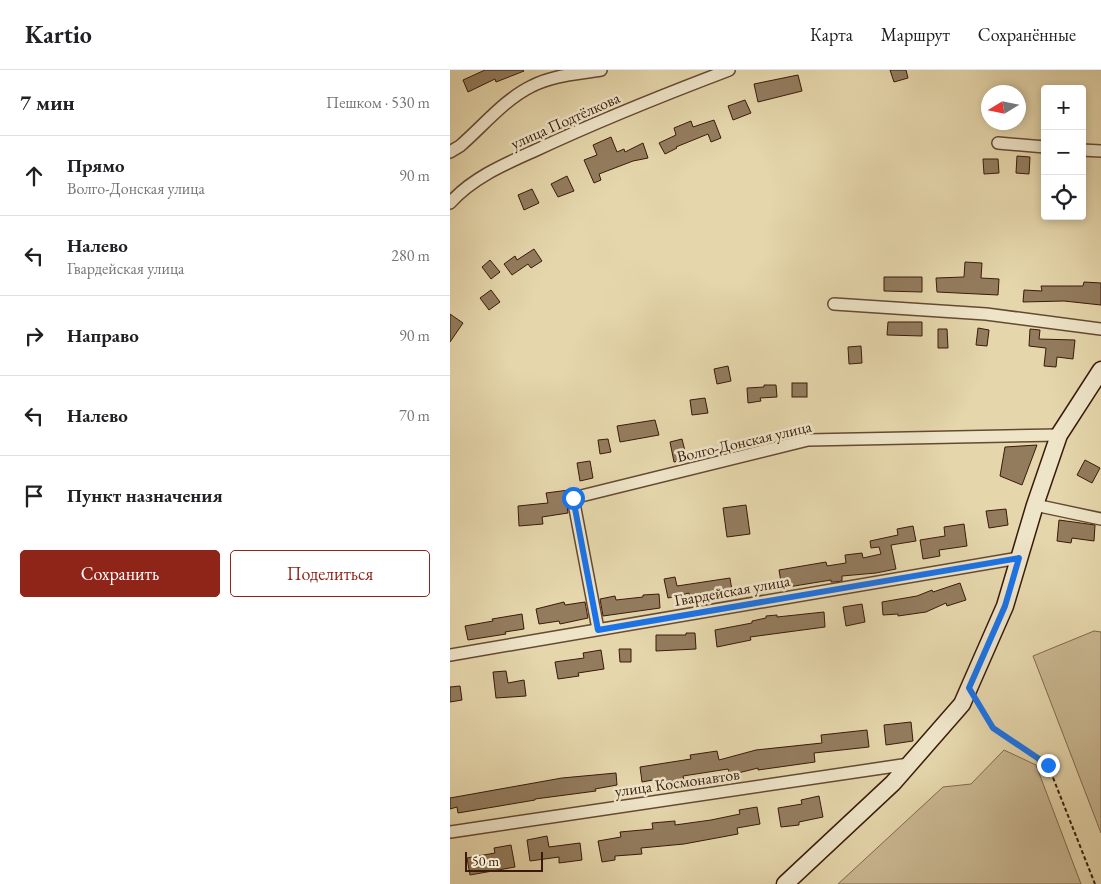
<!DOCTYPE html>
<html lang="ru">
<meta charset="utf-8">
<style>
:root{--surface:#fff;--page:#f2f2f2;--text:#202124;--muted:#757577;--line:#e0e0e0;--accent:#8f2418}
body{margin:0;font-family:"EB Garamond",serif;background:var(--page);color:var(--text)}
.controls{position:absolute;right:15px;top:15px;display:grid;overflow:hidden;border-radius:5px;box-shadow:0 2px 8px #0003}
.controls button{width:45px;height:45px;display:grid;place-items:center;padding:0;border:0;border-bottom:1px solid var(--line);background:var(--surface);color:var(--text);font:25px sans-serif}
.compass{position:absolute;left:531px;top:15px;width:45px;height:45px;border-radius:50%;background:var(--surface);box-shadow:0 2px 8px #0003;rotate:260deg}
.scale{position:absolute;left:15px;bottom:12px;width:78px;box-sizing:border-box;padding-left:5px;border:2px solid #3a1a0a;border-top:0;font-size:14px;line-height:18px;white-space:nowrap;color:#3a1a0a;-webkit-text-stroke:4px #eee4c8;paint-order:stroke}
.stop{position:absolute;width:15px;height:15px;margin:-11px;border:4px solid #1a73e8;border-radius:50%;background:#fff}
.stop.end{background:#1a73e8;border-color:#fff;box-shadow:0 1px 5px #0008}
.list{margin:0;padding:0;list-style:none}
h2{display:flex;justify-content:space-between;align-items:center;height:65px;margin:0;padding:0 20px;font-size:21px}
h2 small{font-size:16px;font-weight:400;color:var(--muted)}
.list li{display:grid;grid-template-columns:32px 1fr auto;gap:15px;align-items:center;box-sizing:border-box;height:80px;padding:0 20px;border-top:1px solid var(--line)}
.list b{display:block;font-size:19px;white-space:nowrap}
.list p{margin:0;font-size:16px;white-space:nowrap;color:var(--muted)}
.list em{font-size:16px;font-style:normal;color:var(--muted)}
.actions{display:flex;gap:10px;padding:15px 20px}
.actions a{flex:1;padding:11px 0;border:1px solid var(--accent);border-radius:5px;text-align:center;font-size:18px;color:var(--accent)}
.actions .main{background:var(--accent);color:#fff}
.icon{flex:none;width:28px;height:28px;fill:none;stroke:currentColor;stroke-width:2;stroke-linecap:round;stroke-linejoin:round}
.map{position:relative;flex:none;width:651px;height:814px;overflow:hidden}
header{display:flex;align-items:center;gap:30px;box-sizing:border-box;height:70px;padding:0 25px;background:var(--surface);border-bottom:1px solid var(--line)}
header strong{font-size:24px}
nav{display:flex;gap:28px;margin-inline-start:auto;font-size:18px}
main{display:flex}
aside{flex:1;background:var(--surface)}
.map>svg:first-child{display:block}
.green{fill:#c8b690;stroke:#81684d}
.building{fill:#937c5e;stroke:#3a1a0a}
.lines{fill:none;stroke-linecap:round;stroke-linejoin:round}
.street-casing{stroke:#654932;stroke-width:14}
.secondary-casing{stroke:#3a1a0a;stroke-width:19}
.path{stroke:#3a1a0a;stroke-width:2;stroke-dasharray:4 2.5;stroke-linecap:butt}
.street{stroke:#eee4c8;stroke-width:11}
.secondary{stroke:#eee4c8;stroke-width:16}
.route{stroke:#1a73e8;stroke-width:6}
.labels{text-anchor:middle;stroke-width:5;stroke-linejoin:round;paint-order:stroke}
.street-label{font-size:16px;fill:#3a1a0a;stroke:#eee4c8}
</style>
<header>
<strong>Kartio</strong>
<nav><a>Карта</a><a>Маршрут</a><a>Сохранённые</a></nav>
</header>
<main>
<aside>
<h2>7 мин<small>Пешком · 530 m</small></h2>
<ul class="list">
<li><svg class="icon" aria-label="ahead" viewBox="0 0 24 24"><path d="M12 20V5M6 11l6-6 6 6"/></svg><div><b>Прямо</b><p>Волго-Донская улица</p></div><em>90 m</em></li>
<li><svg class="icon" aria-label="left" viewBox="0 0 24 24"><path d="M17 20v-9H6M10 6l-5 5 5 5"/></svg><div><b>Налево</b><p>Гвардейская улица</p></div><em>280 m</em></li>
<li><svg class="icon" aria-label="right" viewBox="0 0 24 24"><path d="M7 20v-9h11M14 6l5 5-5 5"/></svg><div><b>Направо</b></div><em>90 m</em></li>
<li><svg class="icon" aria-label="left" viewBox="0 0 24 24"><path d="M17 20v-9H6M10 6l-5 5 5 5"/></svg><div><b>Налево</b></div><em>70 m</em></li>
<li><svg class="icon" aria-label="arrive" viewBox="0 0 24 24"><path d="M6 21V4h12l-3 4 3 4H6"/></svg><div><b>Пункт назначения</b></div></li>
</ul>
<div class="actions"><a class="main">Сохранить</a><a>Поделиться</a></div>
</aside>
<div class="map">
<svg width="651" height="814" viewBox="0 0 651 814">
<rect width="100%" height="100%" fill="#e5d6ab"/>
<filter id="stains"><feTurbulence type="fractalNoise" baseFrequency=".004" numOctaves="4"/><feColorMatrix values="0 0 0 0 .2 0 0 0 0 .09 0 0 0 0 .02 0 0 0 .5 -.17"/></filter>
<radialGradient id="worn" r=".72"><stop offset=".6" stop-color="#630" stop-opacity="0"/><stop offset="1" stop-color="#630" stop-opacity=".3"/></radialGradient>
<g class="green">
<polygon points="644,561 651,562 651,763 583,586"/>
<polygon points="554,680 586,695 631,814 388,814 493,717 521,714"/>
</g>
<g class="building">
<polygon points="35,0 73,0 74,1 46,12 45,9 18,22 13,10"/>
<polygon points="440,0 456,0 458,8 444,12"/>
<polygon points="348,5 352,21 308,32 304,14"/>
<polygon points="295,30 301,43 283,50 278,36"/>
<polygon points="264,50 271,68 261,72 258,64 226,77 227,78 215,84 209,73 226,65 224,58 241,51 243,57"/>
<polygon points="161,67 167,82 174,79 175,82 193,73 198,88 183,91 149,104 151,110 144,113 134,90 147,85 143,75"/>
<polygon points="567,86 580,87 579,104 566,103"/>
<polygon points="533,89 548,89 549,103 534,104"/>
<polygon points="117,106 124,121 108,127 101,114"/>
<polygon points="82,119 89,133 74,140 68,125"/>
<polygon points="84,179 92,191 81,198 78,194 62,205 54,194 65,186 67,190"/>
<polygon points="40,190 50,202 41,209 32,197"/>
<polygon points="515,192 532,193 531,208 549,209 548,225 487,222 486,208 514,207"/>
<polygon points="434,207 472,207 472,222 434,221"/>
<polygon points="634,212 651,213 651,235 614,231 573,232 574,220 592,221 591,216 633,216"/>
<polygon points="41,220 50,232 39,240 30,228"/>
<polygon points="0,244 13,253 0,272"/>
<polygon points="438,252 472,252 472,266 437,265"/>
<polygon points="528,258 539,260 537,276 526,275"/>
<polygon points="488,259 497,259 498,278 488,278"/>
<polygon points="580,259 590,260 589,269 625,270 623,289 607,287 606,297 594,296 596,278 579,276"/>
<polygon points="411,276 412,293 399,294 398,277"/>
<polygon points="278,296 281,311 267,314 264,299"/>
<rect x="342" y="313" width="15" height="14"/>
<polygon points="314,315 326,315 327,327 310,328 311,331 298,333 297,318 314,317"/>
<polygon points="255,328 258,343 242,345 240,330"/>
<polygon points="205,350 209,365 170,372 167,356"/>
<polygon points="158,369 161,382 150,384 148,370"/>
<polygon points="232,369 237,389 224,392 220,372"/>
<polygon points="587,375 572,415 550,406 555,377"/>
<polygon points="635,390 650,398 642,413 627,405"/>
<polygon points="140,391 143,408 130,411 127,393"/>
<polygon points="119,420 116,429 118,443 92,447 93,454 69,456 68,436 98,433 96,423"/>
<polygon points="296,435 300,464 277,467 273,438"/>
<polygon points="556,439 558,455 539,458 536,441"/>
<polygon points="609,450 645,455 644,471 622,468 621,473 607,471"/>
<polygon points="514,454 517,476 489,480 490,486 473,489 470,470 495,466 494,457"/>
<polygon points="463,456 466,471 441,475 446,499 426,503 392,506 392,511 384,512 381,512 381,510 332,518 329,500 376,492 377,496 396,493 395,485 412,483 413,488 431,484 429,477 421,478 420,471 448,465 447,459"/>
<polygon points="225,507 227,516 280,508 283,527 264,530 264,527 241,531 239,523 218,528 214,509"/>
<polygon points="510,513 516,530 497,536 496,533 476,542 448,546 448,544 433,545 432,532 467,526 482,520 483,522"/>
<polygon points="209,524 210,538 153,546 150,529 165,526 166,530 193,527 193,525"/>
<polygon points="114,532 115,535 135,532 138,548 110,554 109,551 89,554 86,539"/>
<polygon points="412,534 415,552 396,556 393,537"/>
<polygon points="374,542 375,557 300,567 301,570 267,577 265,560 302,553 302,551 316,548 316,546 327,545 327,547"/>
<polygon points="72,544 74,559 55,562 56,564 18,570 15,556 43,551 42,549"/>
<polygon points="236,563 245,563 246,579 206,581 206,565 236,565"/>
<polygon points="169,579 181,579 181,592 170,592"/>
<polygon points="151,580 154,599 128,603 129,606 108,609 105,592 134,588 133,583"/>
<polygon points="56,601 58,613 74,610 76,626 46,628 43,602"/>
<polygon points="10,616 12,630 0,632 0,617"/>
<polygon points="461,652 463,671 436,675 434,655"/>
<polygon points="417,660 419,677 364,683 365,692 308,700 308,698 280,705 278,699 233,706 234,710 214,713 213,708 192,712 190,697 241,689 240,685 267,681 269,690 306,680 372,673 371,665"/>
<polygon points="166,703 167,715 145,719 146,721 85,729 85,730 8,743 7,737 0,739 0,728 112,708"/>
<polygon points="369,726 373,747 349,752 349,755 331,757 328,738 352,734 351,730"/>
<polygon points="307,737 310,754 287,758 288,764 234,774 191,778 192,784 165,786 165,790 152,792 148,771 171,767 170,762 203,759 202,753 225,751 225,755 261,750 290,744 289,740"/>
<polygon points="97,766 99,777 130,773 132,790 109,793 109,787 80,791 77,770"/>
<polygon points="61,775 65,797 20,805 17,788 45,783 44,778"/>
</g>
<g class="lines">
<g class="street-casing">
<g id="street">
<polyline points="548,73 595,77"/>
<polyline points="632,80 651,81"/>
<path d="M 0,82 L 10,76 C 33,56 55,29 82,16 C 103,5 128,4 151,0"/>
<path d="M 0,133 C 22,108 55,94 84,81 C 148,51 213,25 279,0"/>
<polyline points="384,234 536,244 651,259"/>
<polyline points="585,435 651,449"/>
<polyline points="148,559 123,428 358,370 609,365"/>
<polyline points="0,585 569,488"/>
<polyline points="0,762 459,694"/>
</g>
</g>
<g class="secondary-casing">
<polyline id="secondary" points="335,814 443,713 512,634 555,536 585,435 609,365 651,300"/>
</g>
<polyline class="path" points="527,632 543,658 598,695 645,814"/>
<use href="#street" class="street"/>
<use href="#secondary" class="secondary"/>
</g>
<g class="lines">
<polyline class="route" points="123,428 148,560 569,488 555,536 519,618 543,658 598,695"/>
</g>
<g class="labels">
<g class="street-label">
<text transform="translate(115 50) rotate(-24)" y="6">улица Подтёлкова</text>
<text transform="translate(294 371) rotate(-13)" y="6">Волго-Донская улица</text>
<text transform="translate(282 520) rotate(-10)" y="6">Гвардейская улица</text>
<text transform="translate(227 712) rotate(-8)" y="6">улица Космонавтов</text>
</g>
</g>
<rect width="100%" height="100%" filter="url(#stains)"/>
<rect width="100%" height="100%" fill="url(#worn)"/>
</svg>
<div class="controls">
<button>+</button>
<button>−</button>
<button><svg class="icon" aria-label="locate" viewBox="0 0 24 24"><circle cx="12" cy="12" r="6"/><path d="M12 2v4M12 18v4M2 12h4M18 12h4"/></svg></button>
</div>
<svg class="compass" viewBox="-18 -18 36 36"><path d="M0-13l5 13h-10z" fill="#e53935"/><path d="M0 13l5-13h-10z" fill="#757577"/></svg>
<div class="scale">50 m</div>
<div class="stop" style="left:123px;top:428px"></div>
<div class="stop end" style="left:598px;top:695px"></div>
</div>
</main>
